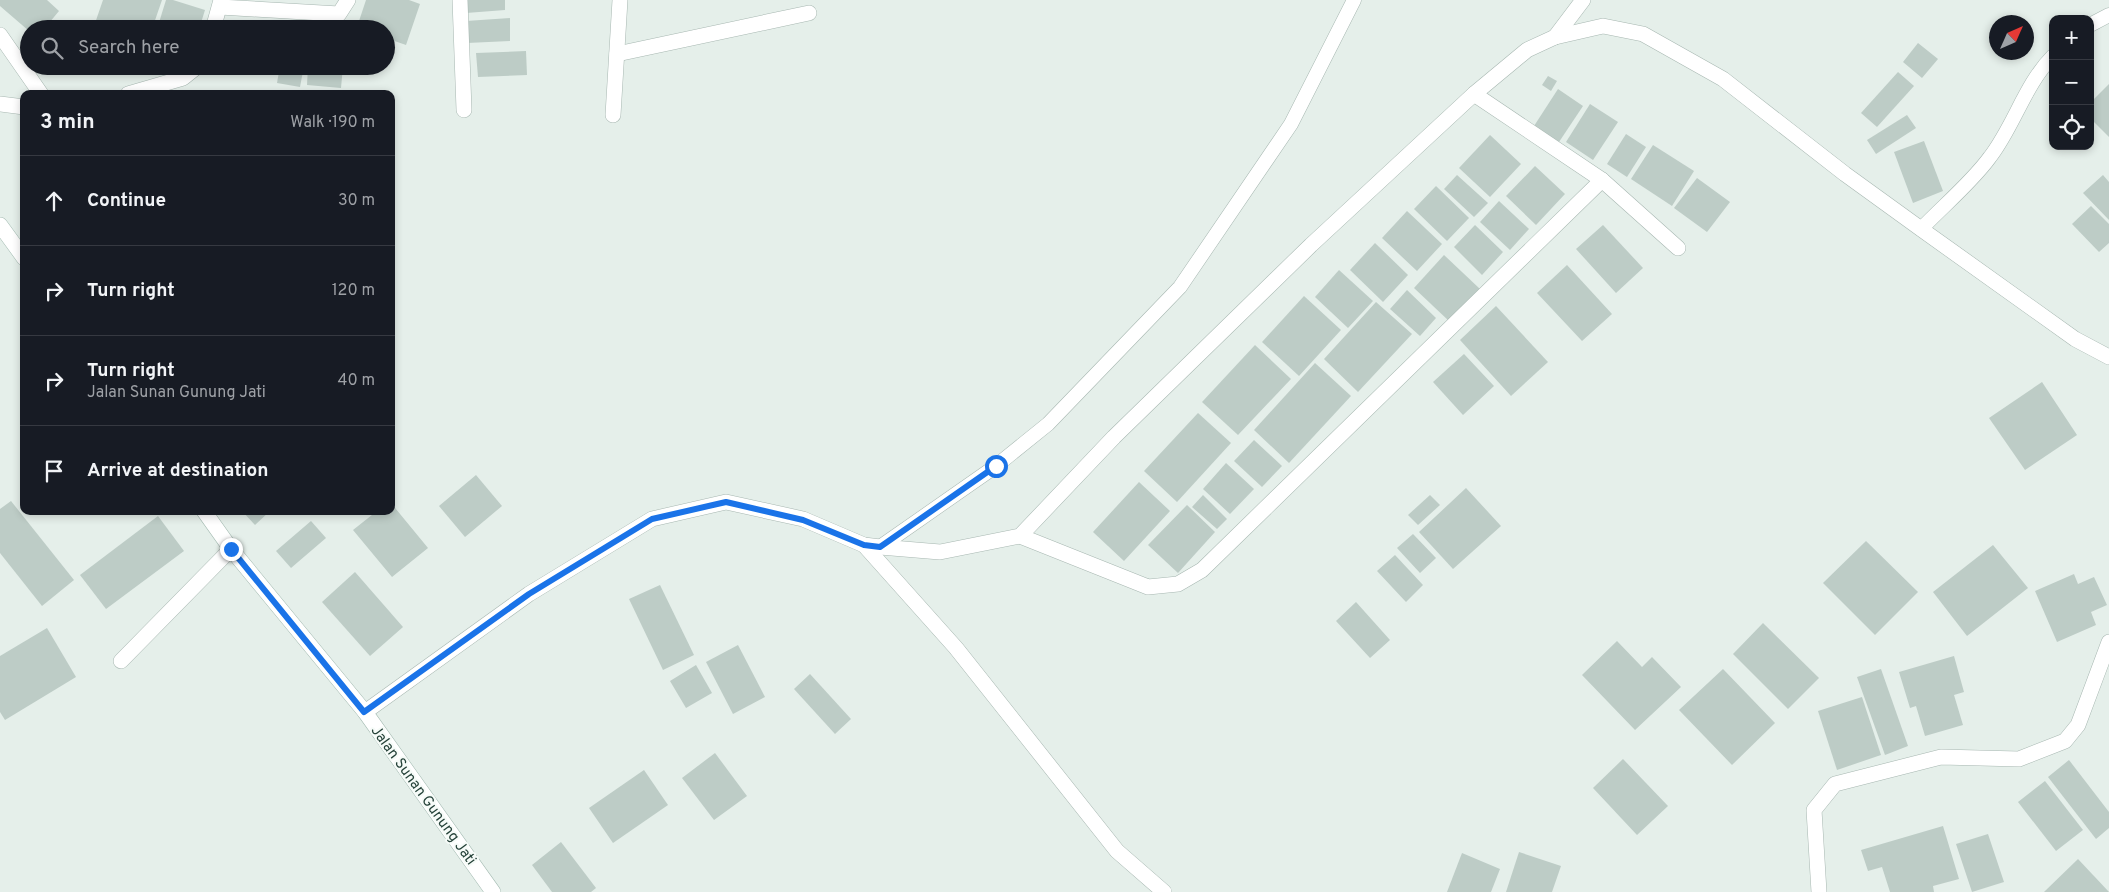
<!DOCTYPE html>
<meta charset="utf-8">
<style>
:root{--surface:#171b24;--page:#242831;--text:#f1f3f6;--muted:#9ea1a6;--line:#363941}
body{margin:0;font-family:Overpass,sans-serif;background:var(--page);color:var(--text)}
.controls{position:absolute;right:15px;top:15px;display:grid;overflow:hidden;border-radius:10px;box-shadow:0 2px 8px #0003}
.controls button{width:45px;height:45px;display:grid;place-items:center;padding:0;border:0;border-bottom:1px solid var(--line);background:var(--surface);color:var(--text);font:25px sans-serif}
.compass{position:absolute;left:1989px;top:15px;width:45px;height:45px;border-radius:50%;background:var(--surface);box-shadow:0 2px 8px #0003;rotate:45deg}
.stop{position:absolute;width:15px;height:15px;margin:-11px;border:4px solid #1a73e8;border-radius:50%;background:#fff}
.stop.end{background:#1a73e8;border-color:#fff;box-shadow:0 1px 5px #0008}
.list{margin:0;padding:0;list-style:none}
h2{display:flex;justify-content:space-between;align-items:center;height:65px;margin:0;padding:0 20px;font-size:21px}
h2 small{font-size:16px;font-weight:400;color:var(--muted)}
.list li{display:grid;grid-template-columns:32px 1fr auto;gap:15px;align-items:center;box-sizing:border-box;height:90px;padding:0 20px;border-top:1px solid var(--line)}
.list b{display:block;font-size:19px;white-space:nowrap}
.list p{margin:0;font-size:16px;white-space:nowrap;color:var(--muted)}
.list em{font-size:16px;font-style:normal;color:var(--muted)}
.icon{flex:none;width:28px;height:28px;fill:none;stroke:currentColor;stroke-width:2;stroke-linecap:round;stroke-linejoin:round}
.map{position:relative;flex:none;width:2109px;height:892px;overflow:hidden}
.search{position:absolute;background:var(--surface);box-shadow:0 2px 8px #0003;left:20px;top:20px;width:375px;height:55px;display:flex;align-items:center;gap:12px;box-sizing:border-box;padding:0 18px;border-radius:28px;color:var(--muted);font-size:19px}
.panel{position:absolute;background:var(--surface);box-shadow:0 2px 8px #0003;left:20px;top:90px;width:375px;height:425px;border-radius:10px}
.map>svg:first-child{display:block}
.building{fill:#bdccc6}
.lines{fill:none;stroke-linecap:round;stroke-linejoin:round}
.lane-casing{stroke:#a7b7b1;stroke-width:15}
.street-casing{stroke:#a7b7b1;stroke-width:16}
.secondary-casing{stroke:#a3bab1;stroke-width:16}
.lane{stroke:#fff;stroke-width:14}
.street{stroke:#fff;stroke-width:15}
.secondary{stroke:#fff;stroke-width:15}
.route{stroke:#1a73e8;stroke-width:6}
.labels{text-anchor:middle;stroke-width:4;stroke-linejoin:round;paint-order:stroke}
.street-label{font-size:15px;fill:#244138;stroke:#f6fbf8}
</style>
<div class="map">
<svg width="2109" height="892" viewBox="0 0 2109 892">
<rect width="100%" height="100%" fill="#e5efea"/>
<g class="building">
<polygon points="0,0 47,0 59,11 44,29 29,29 29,31 0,6"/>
<polygon points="103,0 162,0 152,29 93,29"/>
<polygon points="166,0 173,0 205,10 199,29 157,29"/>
<polygon points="366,0 409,0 420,4 406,45 386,38 386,29 357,27"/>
<polygon points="465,0 505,0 505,10 466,13"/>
<polygon points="510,18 510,41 467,43 466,21"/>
<polygon points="1918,43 1938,59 1922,78 1903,62"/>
<polygon points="526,51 527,75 478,77 476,53"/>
<polygon points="237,66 270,66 269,74 237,69"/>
<polygon points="280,66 304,66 300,87 277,83"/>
<polygon points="308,66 343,66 341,88 307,85"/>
<polygon points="1898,72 1914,86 1877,127 1861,113"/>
<polygon points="1548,76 1557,81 1551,91 1542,85"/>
<polygon points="2109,84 2109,137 2090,118 2090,103"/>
<polygon points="1558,89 1583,106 1559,142 1534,126"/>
<polygon points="1590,104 1618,122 1593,160 1566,142"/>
<polygon points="1907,115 1916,128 1876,154 1867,140"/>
<polygon points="1626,134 1646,147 1627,177 1607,164"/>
<polygon points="1490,135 1521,164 1490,197 1459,168"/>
<polygon points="1924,141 1943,191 1913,203 1894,152"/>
<polygon points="1653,145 1694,171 1672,206 1631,179"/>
<polygon points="1535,166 1565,194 1536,225 1506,196"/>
<polygon points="1457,175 1488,203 1474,217 1444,189"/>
<polygon points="2103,175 2109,182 2109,220 2083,193"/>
<polygon points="1697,178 1730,202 1707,232 1674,208"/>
<polygon points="1436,186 1469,218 1447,241 1414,209"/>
<polygon points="1499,201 1529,229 1510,250 1480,222"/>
<polygon points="2091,206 2109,224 2109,243 2099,252 2072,224"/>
<polygon points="1407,211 1442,244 1417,271 1382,238"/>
<polygon points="1475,225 1503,252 1482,275 1454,247"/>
<polygon points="1603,225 1643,268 1616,293 1576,249"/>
<polygon points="1375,243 1408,275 1383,302 1350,270"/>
<polygon points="1444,255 1480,289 1449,321 1414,288"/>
<polygon points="1567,265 1612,314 1582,341 1537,293"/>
<polygon points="1339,270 1373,301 1348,328 1315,297"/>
<polygon points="1407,290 1436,318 1420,336 1390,309"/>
<polygon points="1304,296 1341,330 1299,376 1262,342"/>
<polygon points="1376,302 1412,334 1358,392 1324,359"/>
<polygon points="1496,306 1548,362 1511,396 1460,340"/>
<polygon points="1255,345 1291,379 1238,435 1202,402"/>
<polygon points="1464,354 1494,386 1463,415 1433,382"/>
<polygon points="1315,363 1351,396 1289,463 1254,430"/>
<polygon points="2042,382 2077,435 2025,470 1989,418"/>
<polygon points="1198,413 1231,443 1177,502 1144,471"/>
<polygon points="1254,440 1282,466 1262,487 1234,461"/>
<polygon points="1226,463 1254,489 1230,514 1203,489"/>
<polygon points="476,475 502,506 465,537 439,506"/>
<polygon points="1139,482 1170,511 1124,561 1093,532"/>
<polygon points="1466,488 1501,526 1453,569 1419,532"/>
<polygon points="1203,495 1227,519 1217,529 1192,507"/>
<polygon points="1430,495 1440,505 1418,525 1408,515"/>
<polygon points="11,501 74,580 42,606 0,553 0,509"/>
<polygon points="391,503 428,548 392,577 353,530 377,511 391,511"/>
<polygon points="1187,505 1215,532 1178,573 1148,545"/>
<polygon points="242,511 270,511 255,525"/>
<polygon points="158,516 184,551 106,609 80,575"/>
<polygon points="311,521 326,538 291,568 276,551"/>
<polygon points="1413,534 1436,558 1420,573 1397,548"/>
<polygon points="1866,541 1918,592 1875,635 1823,583"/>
<polygon points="1993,545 2028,588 1967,636 1933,592"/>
<polygon points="1395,555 1423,585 1406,602 1377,571"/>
<polygon points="355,572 403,627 370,656 322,602"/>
<polygon points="2074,574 2078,584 2094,577 2107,605 2091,612 2096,625 2057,642 2035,591"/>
<polygon points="660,585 694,655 663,670 629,599"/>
<polygon points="1356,602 1390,640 1370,658 1336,621"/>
<polygon points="1763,623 1819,678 1788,709 1733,654"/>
<polygon points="47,628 76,677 5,720 0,712 0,656"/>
<polygon points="1617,641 1642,667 1652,657 1681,687 1635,730 1582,675"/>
<polygon points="738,645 765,697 733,714 706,662"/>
<polygon points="1954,656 1964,692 1954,695 1963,725 1925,736 1916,706 1910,708 1899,672"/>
<polygon points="696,665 712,693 686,708 670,681"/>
<polygon points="1723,669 1775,723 1732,765 1679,710"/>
<polygon points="1881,669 1908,746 1885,755 1857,677"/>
<polygon points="810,674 851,719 835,734 794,689"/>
<polygon points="1862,697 1881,755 1837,770 1818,711"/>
<polygon points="715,753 747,796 714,820 682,778"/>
<polygon points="1623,759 1668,806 1637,835 1593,788"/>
<polygon points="2069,760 2109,812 2109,828 2096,839 2048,777"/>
<polygon points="644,770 668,805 613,843 589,808"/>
<polygon points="2045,781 2083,830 2056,851 2018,802"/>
<polygon points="1943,826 1959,879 1933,886 1934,892 1890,892 1882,867 1868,871 1861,850"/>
<polygon points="1988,834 2004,882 1972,892 1956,844"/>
<polygon points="561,842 596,888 591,892 552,892 532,865"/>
<polygon points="1519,852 1561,866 1552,892 1506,892"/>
<polygon points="1462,853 1500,869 1491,892 1447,892"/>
<polygon points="2078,859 2109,892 2044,892"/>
</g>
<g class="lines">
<g class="lane-casing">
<g id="lane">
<polyline points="2090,25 2109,15"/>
<path d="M 1921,229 C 1943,206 1972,182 1990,157 C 2014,126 2025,84 2053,56"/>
<polyline points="880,547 996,466 1048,424 1180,287 1291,124 1354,0"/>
</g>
</g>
<g class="street-casing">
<g id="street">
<polyline points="460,0 464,110"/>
<polyline points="220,7 339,14 348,0"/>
<polyline points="213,29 221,0"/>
<polyline points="0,35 41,94"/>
<polyline points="1555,37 1583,0"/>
<polyline points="617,54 809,13"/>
<polyline points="128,94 183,78 198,66"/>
<polyline points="1474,94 1602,180 1678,248"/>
<polyline points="0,104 24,107"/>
<polyline points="613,115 620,0"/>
<polyline points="1020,536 1148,587 1178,584 1202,570 1602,180"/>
<polyline points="864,545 956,648 1117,851 1164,892"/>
<polyline points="121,661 231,549"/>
<polyline points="365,712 529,594 652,519 726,502 803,519 864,545 880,547 940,552 1020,536 1114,437 1311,245 1474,94 1527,50 1555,37 1603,26 1643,34 1723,79 1845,174 1921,229 2075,339 2109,357"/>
<polyline points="1819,892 1814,810 1835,784 1941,757 2019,759 2065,741 2078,725 2109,642"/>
</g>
</g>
<g class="secondary-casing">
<g id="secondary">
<polyline points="0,225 24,258"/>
<polyline points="204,511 231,549 365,712 493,892"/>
</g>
</g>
<use href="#lane" class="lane"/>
<use href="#street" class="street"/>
<use href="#secondary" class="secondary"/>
</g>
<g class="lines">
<polyline class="route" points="231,549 364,712 529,594 652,519 726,502 803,520 864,545 880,547 996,466"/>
</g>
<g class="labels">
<g class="street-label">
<text transform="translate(424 795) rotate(54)" y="5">Jalan Sunan Gunung Jati</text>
</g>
</g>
</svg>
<div class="controls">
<button>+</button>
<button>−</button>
<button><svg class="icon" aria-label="locate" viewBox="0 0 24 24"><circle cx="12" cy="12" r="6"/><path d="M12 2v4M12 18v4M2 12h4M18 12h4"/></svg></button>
</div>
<svg class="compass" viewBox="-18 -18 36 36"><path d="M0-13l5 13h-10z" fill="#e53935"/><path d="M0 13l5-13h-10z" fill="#9ea1a6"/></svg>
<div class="stop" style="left:996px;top:466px"></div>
<div class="stop end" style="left:231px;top:549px"></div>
<div class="search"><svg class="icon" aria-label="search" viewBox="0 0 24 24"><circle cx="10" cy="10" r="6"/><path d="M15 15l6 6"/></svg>Search here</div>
<section class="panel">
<h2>3 min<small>Walk · 190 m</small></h2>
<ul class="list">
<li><svg class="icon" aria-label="ahead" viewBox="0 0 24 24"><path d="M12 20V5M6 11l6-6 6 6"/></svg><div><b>Continue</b></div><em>30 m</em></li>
<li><svg class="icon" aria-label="right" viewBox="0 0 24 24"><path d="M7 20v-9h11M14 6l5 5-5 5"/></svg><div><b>Turn right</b></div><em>120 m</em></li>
<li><svg class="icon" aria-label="right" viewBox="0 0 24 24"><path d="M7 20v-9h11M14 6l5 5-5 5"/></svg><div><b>Turn right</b><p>Jalan Sunan Gunung Jati</p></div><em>40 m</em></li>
<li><svg class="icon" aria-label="arrive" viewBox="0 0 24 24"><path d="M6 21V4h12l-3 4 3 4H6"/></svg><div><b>Arrive at destination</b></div></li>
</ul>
</section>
</div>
